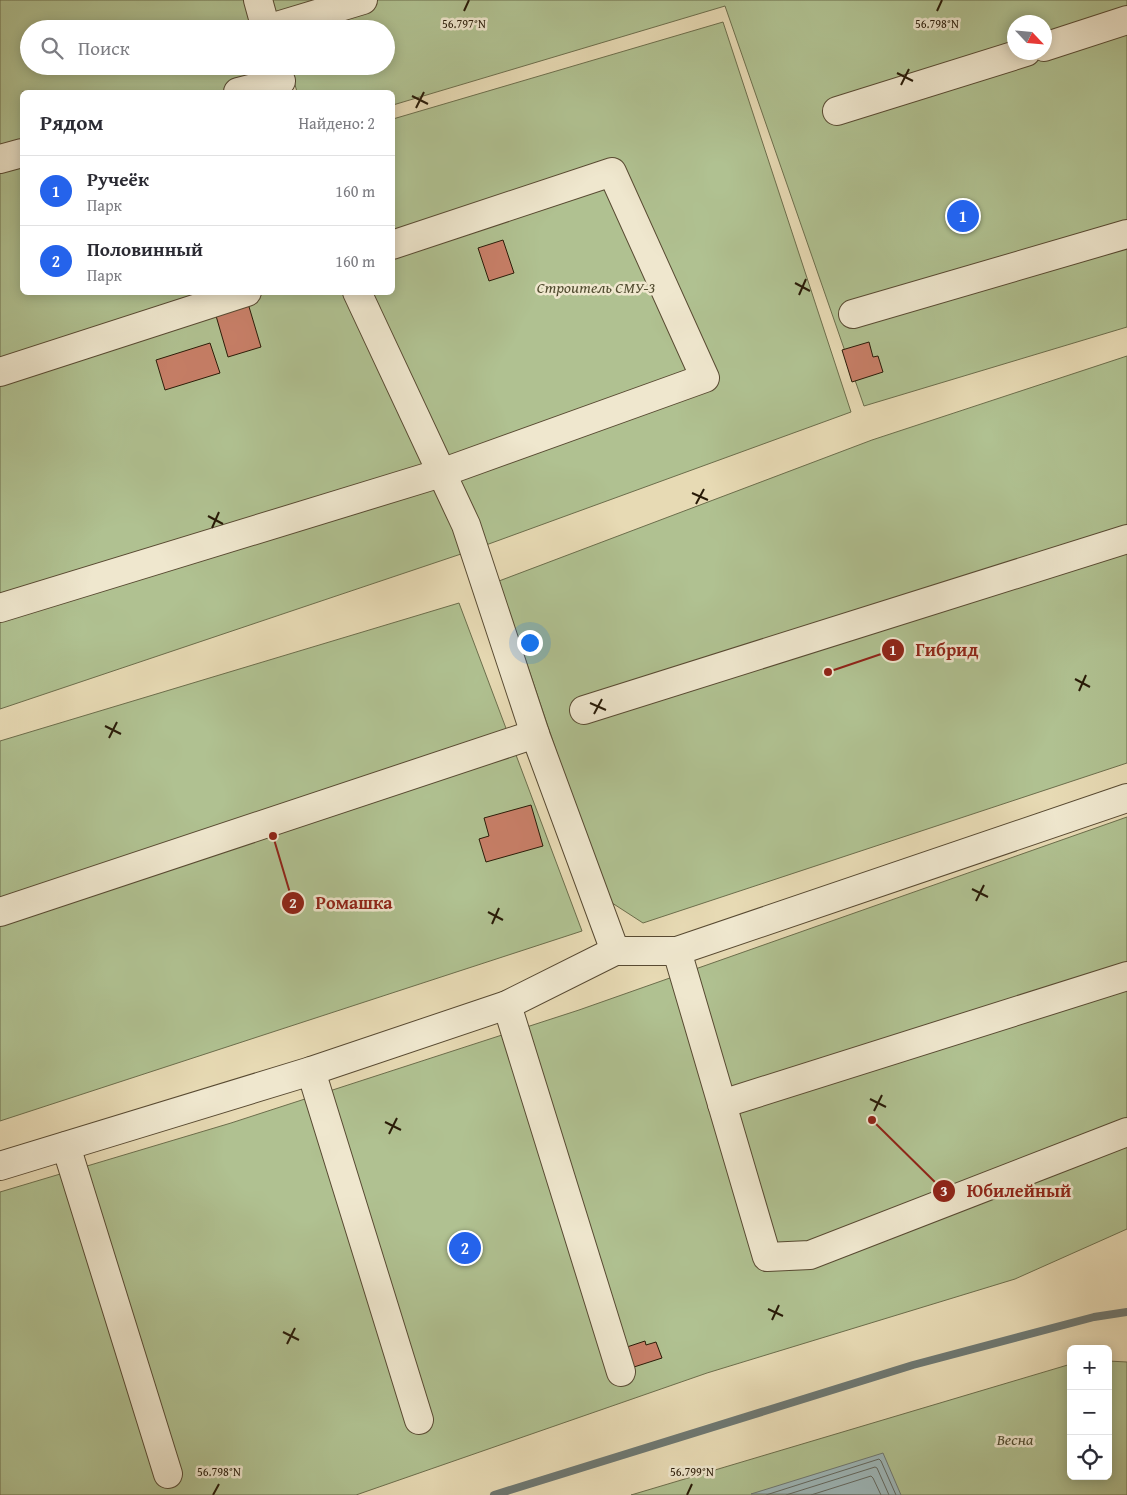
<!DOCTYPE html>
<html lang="ru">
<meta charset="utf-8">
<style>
:root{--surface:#fff;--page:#f2f2f3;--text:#2b2b33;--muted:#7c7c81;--line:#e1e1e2;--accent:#2563eb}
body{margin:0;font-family:"Gentium Book Plus",serif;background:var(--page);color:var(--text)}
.controls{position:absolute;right:15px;bottom:15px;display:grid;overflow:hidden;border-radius:8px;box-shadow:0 2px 12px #0003}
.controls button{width:45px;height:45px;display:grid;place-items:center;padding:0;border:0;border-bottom:1px solid var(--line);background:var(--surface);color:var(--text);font:25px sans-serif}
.compass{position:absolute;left:1007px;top:15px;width:45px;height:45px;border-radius:50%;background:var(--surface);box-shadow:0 2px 12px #0003;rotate:116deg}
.you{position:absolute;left:529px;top:642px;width:18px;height:18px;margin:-12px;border:4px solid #fff;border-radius:50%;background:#1a73e8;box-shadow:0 0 0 8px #1a73e833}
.badge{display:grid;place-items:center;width:32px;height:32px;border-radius:50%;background:var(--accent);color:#fff;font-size:16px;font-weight:700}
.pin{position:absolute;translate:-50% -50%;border:2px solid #fff;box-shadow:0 1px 5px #0006}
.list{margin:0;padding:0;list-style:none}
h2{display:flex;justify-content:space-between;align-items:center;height:65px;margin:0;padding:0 20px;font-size:21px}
h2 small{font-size:16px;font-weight:400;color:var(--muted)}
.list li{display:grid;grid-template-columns:32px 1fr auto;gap:15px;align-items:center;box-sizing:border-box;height:70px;padding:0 20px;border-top:1px solid var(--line)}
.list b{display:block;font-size:19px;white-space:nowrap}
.list p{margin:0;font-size:16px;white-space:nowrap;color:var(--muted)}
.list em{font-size:16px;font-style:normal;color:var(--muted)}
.icon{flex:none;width:28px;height:28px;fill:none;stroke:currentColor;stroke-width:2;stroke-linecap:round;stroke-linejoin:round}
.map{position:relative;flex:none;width:1127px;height:1495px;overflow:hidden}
.search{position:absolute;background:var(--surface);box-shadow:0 2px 12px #0003;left:20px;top:20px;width:375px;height:55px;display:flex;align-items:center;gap:12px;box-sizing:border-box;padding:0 18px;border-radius:28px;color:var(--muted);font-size:19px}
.panel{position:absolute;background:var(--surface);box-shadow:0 2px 12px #0003;left:20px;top:90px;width:375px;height:205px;border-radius:8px}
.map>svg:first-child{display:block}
.green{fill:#b0c191;stroke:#6c6e4c;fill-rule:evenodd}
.water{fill:#9db7b9;stroke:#6e7872}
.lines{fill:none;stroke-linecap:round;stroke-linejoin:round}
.shore{stroke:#626860;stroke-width:1}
.stream{stroke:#6e7872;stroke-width:8}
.building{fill:#c87f68;stroke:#281a07}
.minor-casing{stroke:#584a32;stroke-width:30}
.minor{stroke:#efe7ce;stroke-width:28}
.ticks{fill:none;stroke:#281a07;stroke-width:2}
.labels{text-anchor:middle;stroke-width:5;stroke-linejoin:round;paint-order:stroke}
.park-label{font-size:16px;font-style:italic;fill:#514c30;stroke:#efe7ce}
.ticks-label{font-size:12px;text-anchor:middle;fill:#281a07;stroke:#efe7ce;stroke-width:5;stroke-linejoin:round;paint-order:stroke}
.leader{fill:none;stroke:#8f2418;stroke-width:2}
.callout-dot{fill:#8f2418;stroke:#efe7ce;stroke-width:2}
.mark-label{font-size:15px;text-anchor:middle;font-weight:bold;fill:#fff}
.callout-label{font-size:18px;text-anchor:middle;font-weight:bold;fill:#8f2418;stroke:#efe7ce;stroke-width:5;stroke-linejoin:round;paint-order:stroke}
</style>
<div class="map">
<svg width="1127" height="1495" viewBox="0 0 1127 1495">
<rect width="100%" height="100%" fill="#e7dab4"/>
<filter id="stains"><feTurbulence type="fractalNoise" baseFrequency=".004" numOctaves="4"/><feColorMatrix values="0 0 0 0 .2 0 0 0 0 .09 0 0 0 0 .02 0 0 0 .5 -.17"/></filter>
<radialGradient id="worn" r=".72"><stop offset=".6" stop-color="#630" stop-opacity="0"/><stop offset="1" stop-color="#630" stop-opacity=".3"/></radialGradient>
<g class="green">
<polygon points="0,0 247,0 255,29 29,29 29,66 266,66 273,92 22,92 22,292 392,292 393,119 723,22 851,412 464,553 0,709"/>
<path d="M 272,0 L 1127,0 L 1127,327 L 864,406 L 725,6 L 393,105 L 392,92 L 297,92 L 290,66 L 386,66 L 386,29 L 280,29 ZM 1014,22 L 1044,22 L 1044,52 L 1014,52 Z"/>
<polygon points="1127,356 1127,763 643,923 606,899 499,581 872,440"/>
<polygon points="459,603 582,931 0,1121 0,741"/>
<polygon points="1127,817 1127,1229 1015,1279 707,1373 356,1495 0,1495 0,1192 231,1123 579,1010"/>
<polygon points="1108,1361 1127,1362 1127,1495 631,1495 1071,1364 1071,1476 1108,1476"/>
</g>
<polygon class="water" points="883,1453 901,1495 751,1494"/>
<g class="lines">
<g class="shore">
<polyline points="766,1495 879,1459 881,1461 896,1495"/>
<polyline points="786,1495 875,1467 877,1468 889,1495"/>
<polyline points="811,1495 871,1476 873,1478 881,1495"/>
</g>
<polyline class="stream" points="494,1495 913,1365 1094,1317 1127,1312"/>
</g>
<g class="building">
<polygon points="503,240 514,273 489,281 478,248"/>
<polygon points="247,300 261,347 228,357 214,309"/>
<polygon points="869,342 873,357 878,356 883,372 852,382 842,350"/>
<polygon points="210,343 220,373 165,390 156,360"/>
<polygon points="531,805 543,846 486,862 479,839 489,836 484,818"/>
<polygon points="645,1341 646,1345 656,1342 662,1358 634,1367 627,1347"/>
</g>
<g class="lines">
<g class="minor-casing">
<g id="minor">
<polyline points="258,0 266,29"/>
<polyline points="267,29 363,0"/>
<polyline points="1044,47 1127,20"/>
<polyline points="238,92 281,81"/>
<polyline points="837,111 1026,52"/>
<polyline points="0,159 22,153"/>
<polyline points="357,292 466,525 535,734 615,951"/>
<polyline points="853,314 1127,234"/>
<polyline points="0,372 247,292"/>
<polyline points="0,608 441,473 705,378 612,172 392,245"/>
<polyline points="584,710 1127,539"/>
<polyline points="0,912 535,734"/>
<polyline points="677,951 767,1257 810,1255 1127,1132"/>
<polyline points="507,1005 621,1372"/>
<polyline points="311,1071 419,1420"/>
<polyline points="722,1104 1127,976"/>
<polyline points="66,1146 168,1474"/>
<polyline points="0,1166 311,1071 507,1005 615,951 677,951 1127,798"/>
</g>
</g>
<use href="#minor" class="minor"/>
</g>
<path class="ticks" d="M 464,11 L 469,0M 937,11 L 942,0M 897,73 L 913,81M 901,85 L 909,69M 412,96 L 428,104M 416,108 L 424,92M 795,283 L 810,291M 799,295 L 806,279M 692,493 L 708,500M 696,504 L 704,489M 208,516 L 223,524M 212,528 L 219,512M 1075,679 L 1090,687M 1079,691 L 1086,675M 590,703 L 606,710M 594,714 L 602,699M 105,726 L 121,734M 109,738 L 117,722M 972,889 L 988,897M 976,901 L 984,885M 488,912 L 503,920M 492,924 L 499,908M 870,1099 L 886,1107M 874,1111 L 882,1095M 385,1122 L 401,1130M 389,1134 L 397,1118M 768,1309 L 783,1316M 772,1320 L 779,1305M 283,1332 L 299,1340M 287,1344 L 295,1328M 213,1495 L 219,1484M 687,1495 L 692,1484"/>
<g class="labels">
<g class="park-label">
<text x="596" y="293">Строитель СМУ-3</text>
<text x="1015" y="1445">Весна</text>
</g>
</g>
<g class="ticks-label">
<text x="464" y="28">56.797°N</text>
<text x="937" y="28">56.798°N</text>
<text x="219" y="1476">56.798°N</text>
<text x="692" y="1476">56.799°N</text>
</g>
<path class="leader" d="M828 672L893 650M273 836L293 903M872 1120L944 1191"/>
<g class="callout-dot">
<circle cx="828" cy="672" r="5"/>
<circle cx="273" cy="836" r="5"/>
<circle cx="872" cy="1120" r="5"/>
<circle cx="893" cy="650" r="12"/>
<circle cx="293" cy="903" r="12"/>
<circle cx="944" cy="1191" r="12"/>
</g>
<g class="mark-label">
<text x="893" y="655">1</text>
<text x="293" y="908">2</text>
<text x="944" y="1196">3</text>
</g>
<g class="callout-label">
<text x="947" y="656">Гибрид</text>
<text x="354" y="909">Ромашка</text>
<text x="1019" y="1197">Юбилейный</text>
</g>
<rect width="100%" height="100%" filter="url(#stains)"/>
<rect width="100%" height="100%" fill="url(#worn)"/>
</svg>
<div class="controls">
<button>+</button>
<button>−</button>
<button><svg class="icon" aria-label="locate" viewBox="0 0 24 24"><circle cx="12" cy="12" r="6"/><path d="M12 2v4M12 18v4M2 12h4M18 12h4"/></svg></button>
</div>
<svg class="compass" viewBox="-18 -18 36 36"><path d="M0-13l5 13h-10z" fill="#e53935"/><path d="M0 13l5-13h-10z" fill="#7c7c81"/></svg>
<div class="you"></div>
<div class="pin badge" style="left:963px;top:216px">1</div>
<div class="pin badge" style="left:465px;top:1248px">2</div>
<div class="search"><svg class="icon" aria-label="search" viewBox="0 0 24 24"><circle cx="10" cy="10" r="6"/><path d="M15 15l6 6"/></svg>Поиск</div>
<section class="panel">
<h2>Рядом<small>Найдено: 2</small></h2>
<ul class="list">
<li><span class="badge">1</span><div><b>Ручеёк</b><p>Парк</p></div><em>160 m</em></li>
<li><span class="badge">2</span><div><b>Половинный</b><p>Парк</p></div><em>160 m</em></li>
</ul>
</section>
</div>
